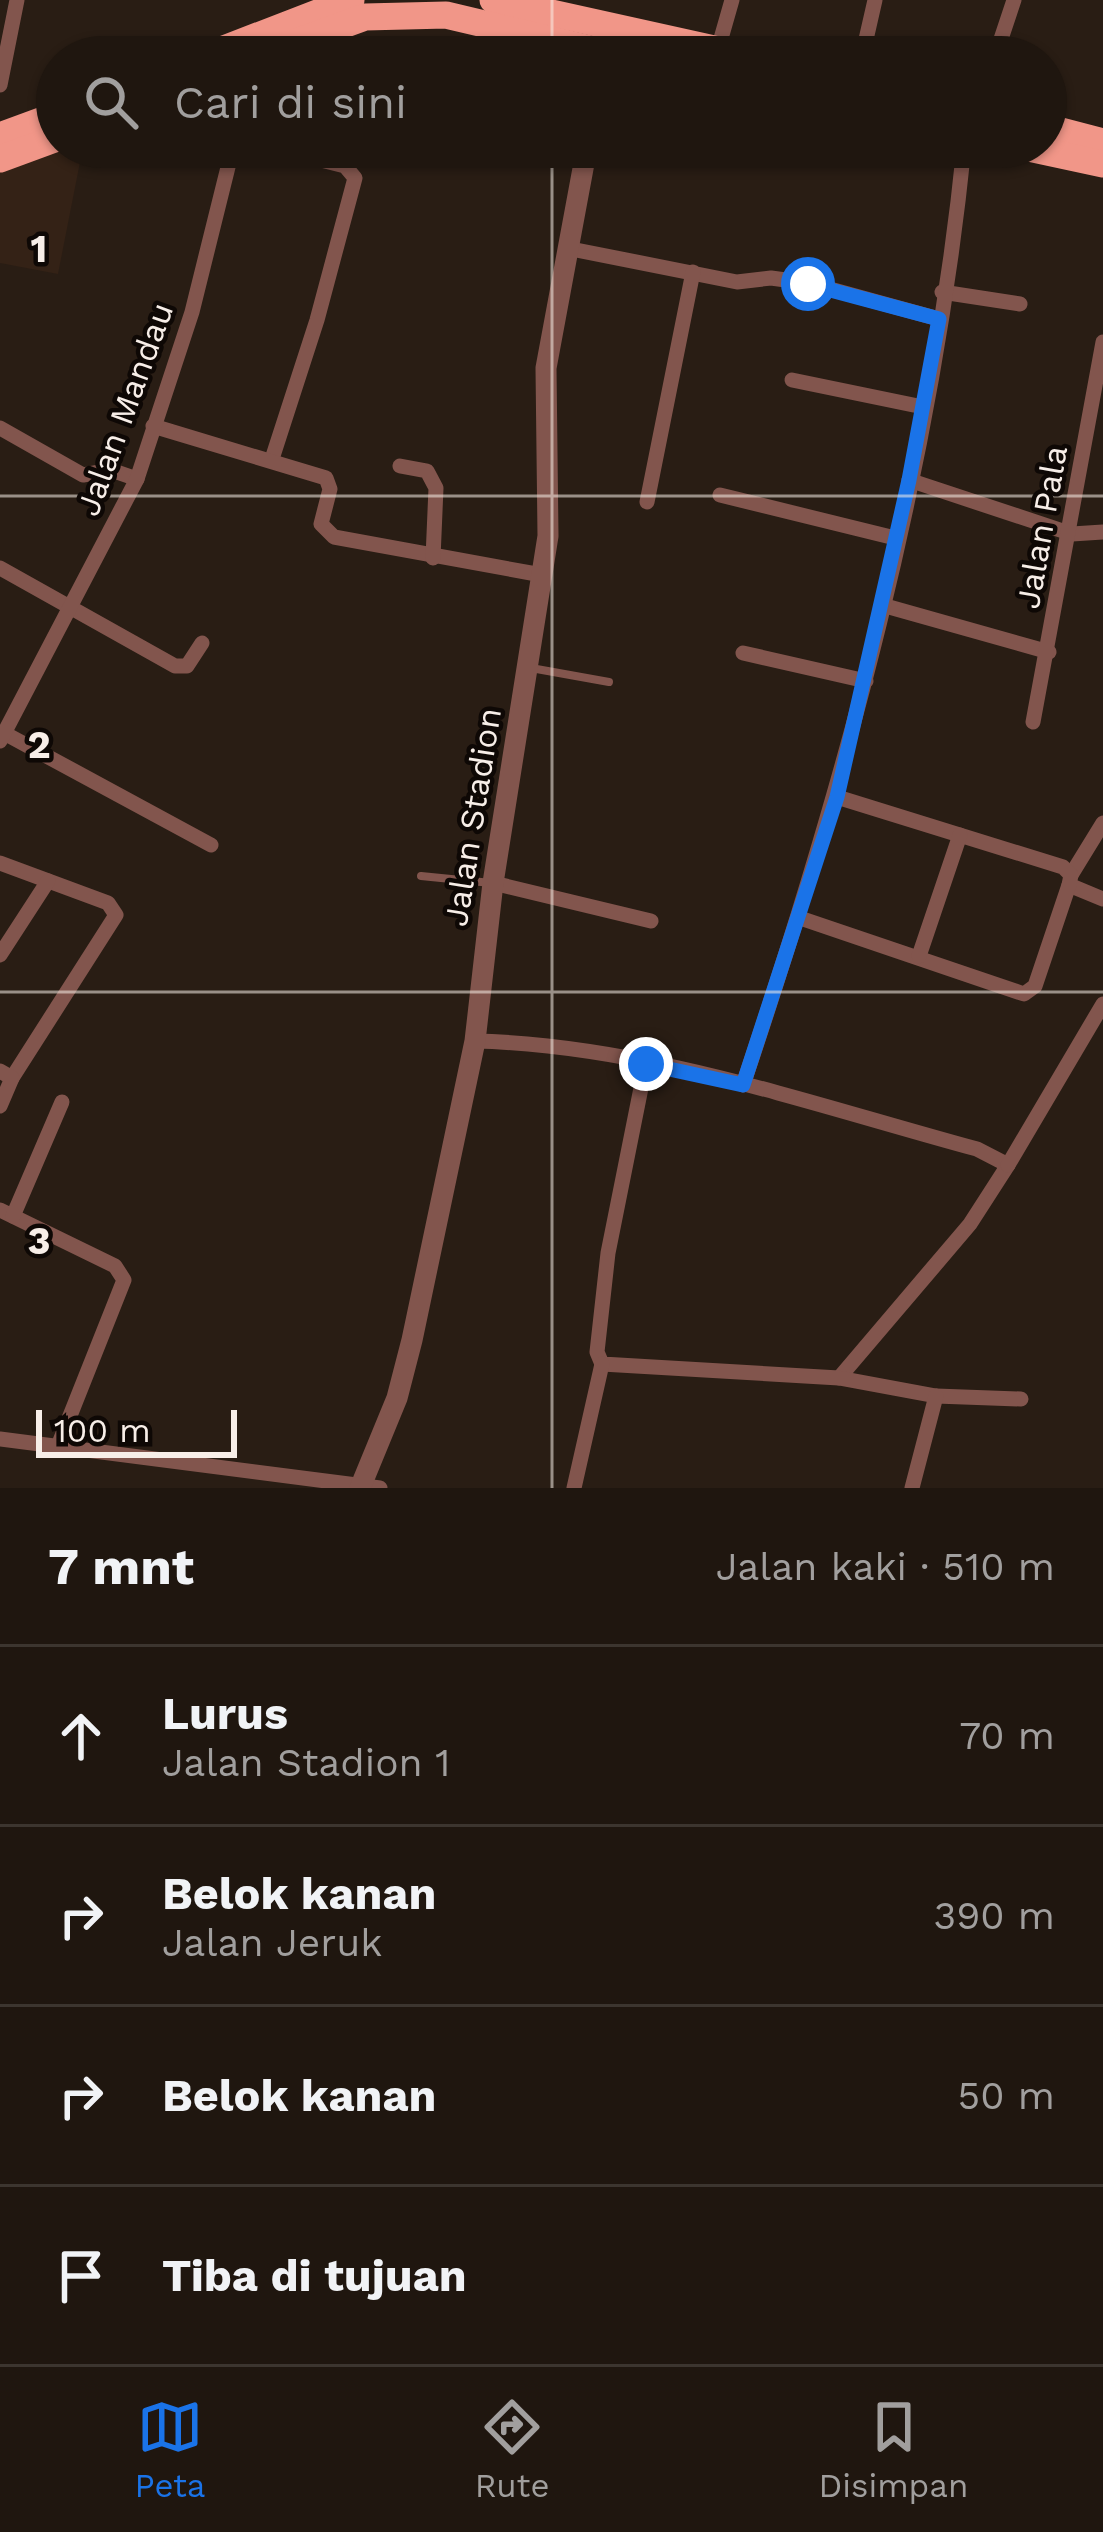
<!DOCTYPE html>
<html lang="id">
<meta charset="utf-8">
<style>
:root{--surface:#1f160f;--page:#2c231d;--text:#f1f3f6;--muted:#a19f9e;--line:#3c352f;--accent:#1a73e8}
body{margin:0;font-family:"Work Sans",sans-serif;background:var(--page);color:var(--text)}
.scale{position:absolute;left:36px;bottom:30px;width:201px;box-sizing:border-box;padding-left:12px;border:6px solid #f7eee8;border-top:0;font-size:33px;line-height:42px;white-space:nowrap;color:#f7eee8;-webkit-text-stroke:9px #0e0805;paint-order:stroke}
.stop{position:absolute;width:36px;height:36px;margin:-27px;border:9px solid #1a73e8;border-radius:50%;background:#fff}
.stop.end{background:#1a73e8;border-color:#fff;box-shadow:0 3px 12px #0008}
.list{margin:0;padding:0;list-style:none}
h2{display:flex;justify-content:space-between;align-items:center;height:156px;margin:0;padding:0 48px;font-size:51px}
h2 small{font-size:39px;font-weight:400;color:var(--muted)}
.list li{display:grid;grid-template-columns:78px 1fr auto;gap:36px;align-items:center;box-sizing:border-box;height:180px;padding:0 48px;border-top:3px solid var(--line)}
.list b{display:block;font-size:45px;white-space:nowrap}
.list p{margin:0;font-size:39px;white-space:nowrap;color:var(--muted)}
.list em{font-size:39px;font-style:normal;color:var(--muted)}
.icon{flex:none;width:66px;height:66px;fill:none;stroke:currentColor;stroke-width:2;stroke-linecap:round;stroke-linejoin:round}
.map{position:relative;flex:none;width:1103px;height:1488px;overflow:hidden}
.search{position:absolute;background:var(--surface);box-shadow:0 3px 9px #0004;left:36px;right:36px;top:36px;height:132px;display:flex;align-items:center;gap:30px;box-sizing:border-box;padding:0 42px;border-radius:66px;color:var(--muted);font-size:45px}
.sheet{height:876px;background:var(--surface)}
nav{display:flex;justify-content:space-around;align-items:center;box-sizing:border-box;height:168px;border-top:3px solid var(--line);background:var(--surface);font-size:33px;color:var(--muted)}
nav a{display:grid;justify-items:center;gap:6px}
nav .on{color:var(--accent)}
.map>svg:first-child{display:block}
.built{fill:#342216}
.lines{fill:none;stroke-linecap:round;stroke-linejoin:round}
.service{stroke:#82554d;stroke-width:8}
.minor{stroke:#82554d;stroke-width:15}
.tertiary{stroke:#82554d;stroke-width:21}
.trunk{stroke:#f19688;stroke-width:27}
.route{stroke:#1a73e8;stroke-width:15}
.grid{fill:none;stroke:#f7eee8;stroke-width:3;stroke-opacity:0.55}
.labels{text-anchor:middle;stroke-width:9;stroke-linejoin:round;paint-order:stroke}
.street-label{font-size:33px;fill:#f7eee8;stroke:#0e0805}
.grid-label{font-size:39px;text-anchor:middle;font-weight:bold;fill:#f7eee8;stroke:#0e0805;stroke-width:9;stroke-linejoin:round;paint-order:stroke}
</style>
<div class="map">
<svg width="1103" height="1488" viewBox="0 0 1103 1488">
<rect width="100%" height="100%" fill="#291d14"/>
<polygon class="built" points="57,147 83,147 58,274 0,263 0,161"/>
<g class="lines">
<g class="service">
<polyline points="531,668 609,682"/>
<polyline points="421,876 491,883"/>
</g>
<g class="minor">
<polyline points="718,49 732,0"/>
<polyline points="862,57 875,0"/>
<polyline points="995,57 1014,0"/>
<polyline points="0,85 17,0"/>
<polyline points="269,147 345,166 355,178 317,320 272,459"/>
<polyline points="566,248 737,282 771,278 808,283 939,319"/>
<polyline points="942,292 1020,304"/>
<polyline points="792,380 923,407"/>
<polyline points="153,426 326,478 330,489 321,524 334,537 542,575"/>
<polyline points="0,428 83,475 111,470 137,479"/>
<polyline points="400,466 427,471 436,488 433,558"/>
<polyline points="909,480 1072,534 1103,532"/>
<polyline points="720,495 895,538"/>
<polyline points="647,502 693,272"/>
<polyline points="0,568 175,666 187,666 202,643"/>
<polyline points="882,605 1049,652"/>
<polyline points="743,653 866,681"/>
<polyline points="1033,722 1103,342"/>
<polyline points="4,733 211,845"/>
<polyline points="0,741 137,479 192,312 233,147"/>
<polyline points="0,863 108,903 116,915 12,1078"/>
<polyline points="1071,875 1103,823"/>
<polyline points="493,883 651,921"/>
<polyline points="1069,885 1103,899"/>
<polyline points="800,918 1024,994 1035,986 1069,885 1071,875 1063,867 837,797"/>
<polyline points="0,955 48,881"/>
<polyline points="919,956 960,835"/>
<path d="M 475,1041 C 645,1045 814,1105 977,1149 L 1008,1165 L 970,1224 L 839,1378"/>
<polyline points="646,1063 608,1253 597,1352 602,1364 839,1378 936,1396 1021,1399"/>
<polyline points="0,1071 12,1078 0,1106"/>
<path d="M 743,1085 C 845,782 932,466 964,147"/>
<polyline points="1008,1165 1103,1004"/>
<polyline points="0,1210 115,1266 124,1280 58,1446"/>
<polyline points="13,1216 62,1102"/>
<polyline points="0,1439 380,1488"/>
<polyline points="574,1488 602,1364"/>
<polyline points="912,1488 936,1396"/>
</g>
<polyline class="tertiary" points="360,1488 397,1398 412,1340 475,1041 493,883 548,536 546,368 587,147"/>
<g class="trunk">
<polyline points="493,0 750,57"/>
<polyline points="203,57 351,0"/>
<polyline points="255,57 365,17 446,15 624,57"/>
<polyline points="1046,127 1103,142"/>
<polyline points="0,136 57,115"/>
<polyline points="1024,147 1103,164"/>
<polyline points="0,159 57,138"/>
</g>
</g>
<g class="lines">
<polyline class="route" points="646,1064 743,1085 837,797 909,480 939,319 808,284"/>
</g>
<path class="grid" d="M 552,0 L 552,57M 552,147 L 552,1488M 0,496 L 1103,496M 0,992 L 1103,992"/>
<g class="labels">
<g class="street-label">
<text transform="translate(124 409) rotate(-70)" y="12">Jalan Mandau</text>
<text transform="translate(1041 527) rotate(-80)" y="12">Jalan Pala</text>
<text transform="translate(472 817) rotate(-81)" y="12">Jalan Stadion</text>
</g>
</g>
<g class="grid-label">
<text x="39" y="262">1</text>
<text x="39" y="758">2</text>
<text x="39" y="1254">3</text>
</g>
</svg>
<div class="scale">100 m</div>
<div class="stop" style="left:808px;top:284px"></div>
<div class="stop end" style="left:646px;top:1064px"></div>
<div class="search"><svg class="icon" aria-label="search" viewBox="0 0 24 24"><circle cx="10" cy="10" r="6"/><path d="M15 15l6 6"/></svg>Cari di sini</div>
</div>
<section class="sheet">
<h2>7 mnt<small>Jalan kaki · 510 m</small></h2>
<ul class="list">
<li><svg class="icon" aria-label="ahead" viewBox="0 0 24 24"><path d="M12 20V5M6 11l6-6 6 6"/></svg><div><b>Lurus</b><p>Jalan Stadion 1</p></div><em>70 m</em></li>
<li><svg class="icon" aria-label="right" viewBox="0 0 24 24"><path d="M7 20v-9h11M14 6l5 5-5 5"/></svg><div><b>Belok kanan</b><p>Jalan Jeruk</p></div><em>390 m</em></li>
<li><svg class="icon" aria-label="right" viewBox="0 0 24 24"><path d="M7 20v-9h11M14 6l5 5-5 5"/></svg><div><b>Belok kanan</b></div><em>50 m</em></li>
<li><svg class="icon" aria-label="arrive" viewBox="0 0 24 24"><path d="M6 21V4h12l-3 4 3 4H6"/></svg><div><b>Tiba di tujuan</b></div></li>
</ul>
</section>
<nav>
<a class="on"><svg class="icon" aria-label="map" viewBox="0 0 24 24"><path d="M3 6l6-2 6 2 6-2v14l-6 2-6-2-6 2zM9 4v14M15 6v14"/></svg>Peta</a>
<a><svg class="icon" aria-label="directions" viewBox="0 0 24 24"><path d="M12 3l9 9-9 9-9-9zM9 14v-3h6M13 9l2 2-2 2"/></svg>Rute</a>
<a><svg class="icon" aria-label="saved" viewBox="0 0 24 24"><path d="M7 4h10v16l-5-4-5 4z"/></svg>Disimpan</a>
</nav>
